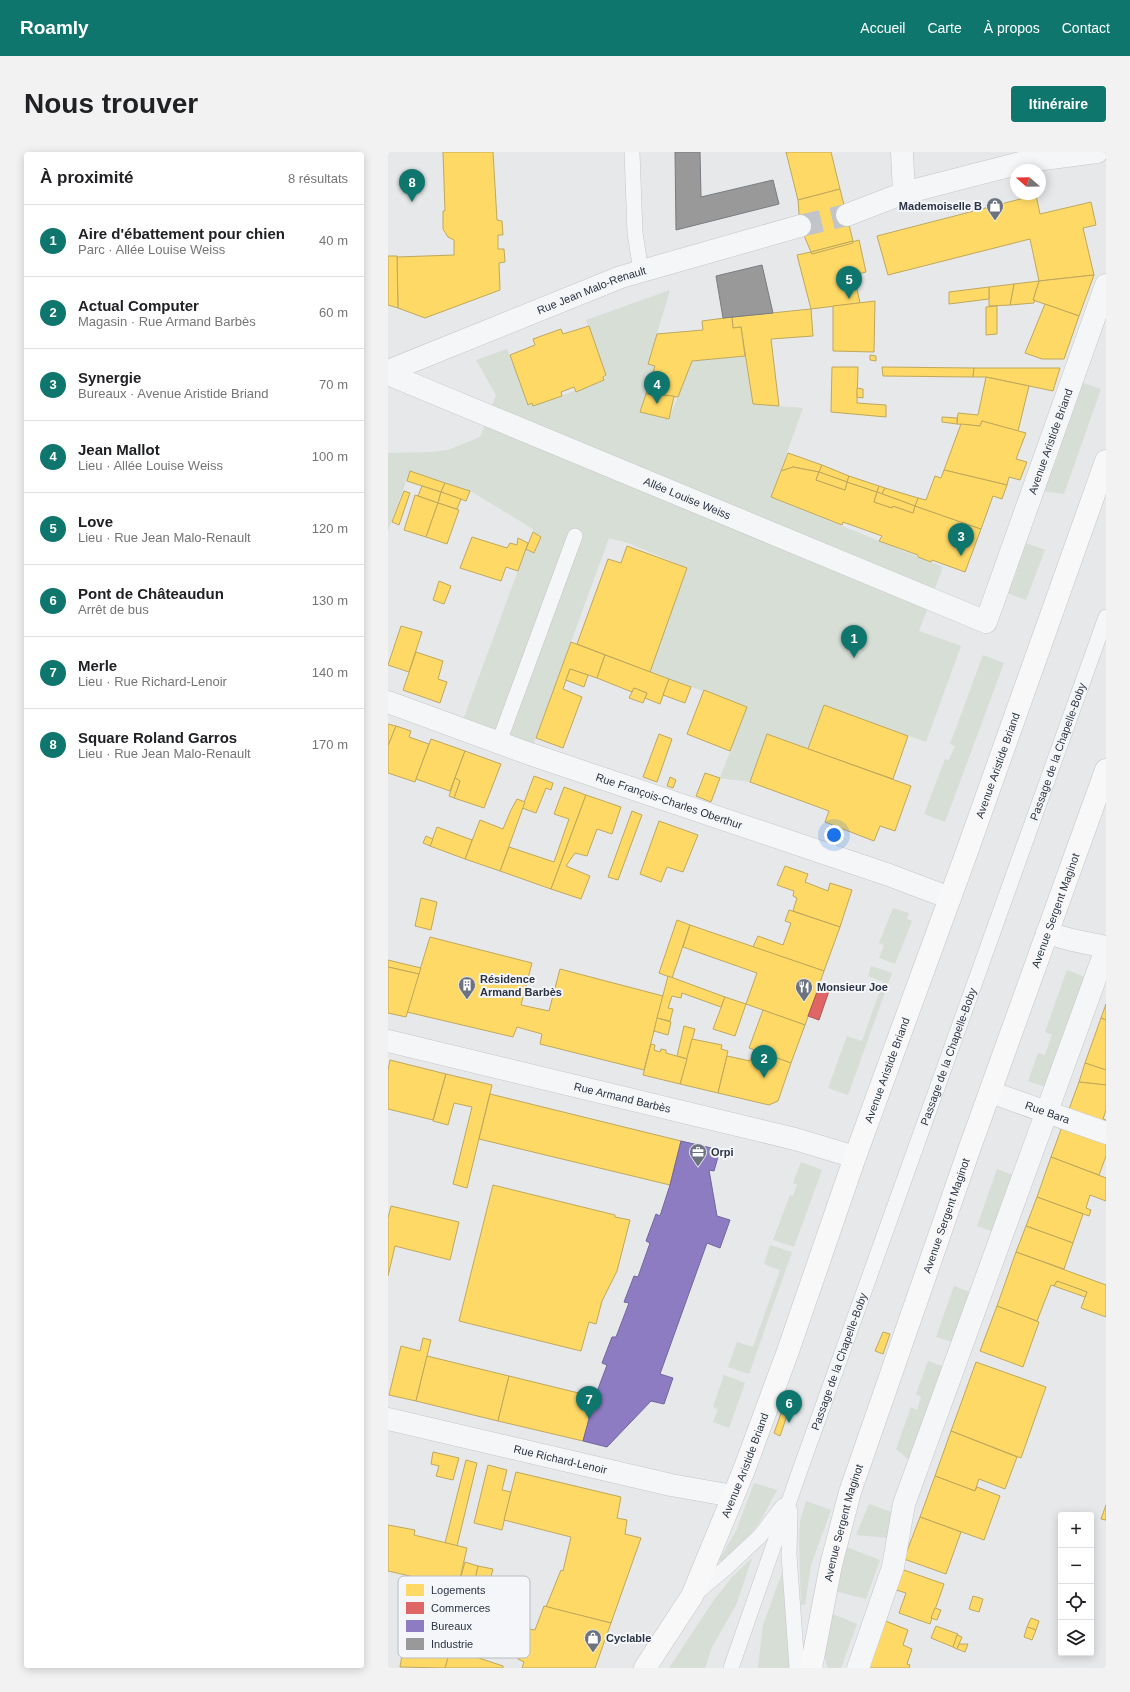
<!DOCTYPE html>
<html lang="fr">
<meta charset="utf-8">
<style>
:root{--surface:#fff;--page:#f2f2f2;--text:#202124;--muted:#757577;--line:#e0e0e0;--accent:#0f766e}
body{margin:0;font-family:Arial,sans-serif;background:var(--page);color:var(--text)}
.controls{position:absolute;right:12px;bottom:12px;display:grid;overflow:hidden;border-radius:4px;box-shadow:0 2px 10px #0003}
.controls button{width:36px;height:36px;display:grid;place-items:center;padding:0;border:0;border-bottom:1px solid var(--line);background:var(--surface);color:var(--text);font:20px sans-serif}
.compass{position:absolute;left:622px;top:12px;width:36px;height:36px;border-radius:50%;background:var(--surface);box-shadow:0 2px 10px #0003;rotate:290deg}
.you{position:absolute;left:446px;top:683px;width:14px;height:14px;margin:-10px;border:3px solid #fff;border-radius:50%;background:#1a73e8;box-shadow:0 0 0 6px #1a73e833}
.badge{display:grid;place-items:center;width:26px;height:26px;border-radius:50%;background:var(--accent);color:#fff;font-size:13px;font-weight:700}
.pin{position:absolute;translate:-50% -33px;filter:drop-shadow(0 1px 2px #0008)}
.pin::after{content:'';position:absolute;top:21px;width:14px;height:12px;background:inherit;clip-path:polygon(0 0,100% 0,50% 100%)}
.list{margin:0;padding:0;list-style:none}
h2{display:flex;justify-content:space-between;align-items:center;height:52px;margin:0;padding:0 16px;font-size:17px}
h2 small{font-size:13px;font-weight:400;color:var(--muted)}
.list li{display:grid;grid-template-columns:26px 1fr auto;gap:12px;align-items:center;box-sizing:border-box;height:72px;padding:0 16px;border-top:1px solid var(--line)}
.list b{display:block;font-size:15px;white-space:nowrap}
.list p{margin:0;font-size:13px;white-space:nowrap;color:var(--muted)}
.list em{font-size:13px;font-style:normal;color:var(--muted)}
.icon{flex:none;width:22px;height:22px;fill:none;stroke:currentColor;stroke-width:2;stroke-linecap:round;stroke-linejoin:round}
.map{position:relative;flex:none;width:718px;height:1516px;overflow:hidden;border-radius:4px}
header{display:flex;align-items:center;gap:24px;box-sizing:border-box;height:56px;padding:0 20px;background:var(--accent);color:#fff}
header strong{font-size:19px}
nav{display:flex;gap:22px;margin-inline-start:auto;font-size:14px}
.intro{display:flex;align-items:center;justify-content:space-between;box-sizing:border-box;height:96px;padding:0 24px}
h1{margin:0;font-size:28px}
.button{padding:10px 18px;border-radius:4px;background:var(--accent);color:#fff;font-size:14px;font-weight:700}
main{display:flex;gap:24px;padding:0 24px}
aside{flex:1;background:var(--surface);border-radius:4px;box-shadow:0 2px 10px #0003}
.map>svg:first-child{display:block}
.green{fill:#d6ded6}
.homes{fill:#ffd966;stroke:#bfa85c}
.shops{fill:#e06666;stroke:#aa575c}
.offices{fill:#8e7cc3;stroke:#70669d}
.industry{fill:#999;stroke:#787b80}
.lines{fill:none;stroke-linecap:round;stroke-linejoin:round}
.street-tunnel{stroke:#c1c4c9;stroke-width:22;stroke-dasharray:22 11;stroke-linecap:butt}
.lane-casing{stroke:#c4c6c8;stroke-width:16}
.street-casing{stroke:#c4c6c8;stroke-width:23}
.primary-casing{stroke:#c2c5c8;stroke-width:23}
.lane{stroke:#f5f6f7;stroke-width:15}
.street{stroke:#f5f6f7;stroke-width:22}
.primary{stroke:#f8f8f8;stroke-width:22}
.labels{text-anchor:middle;stroke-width:4;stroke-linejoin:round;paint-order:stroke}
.poi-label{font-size:11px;font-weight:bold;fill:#2b3445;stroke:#f4f6f9;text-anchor:start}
.street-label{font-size:11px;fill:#2b3445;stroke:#f4f6f9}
.key{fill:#f4f6f9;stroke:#b8bcc3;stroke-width:1}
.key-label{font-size:11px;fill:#2b3445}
</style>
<header>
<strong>Roamly</strong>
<nav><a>Accueil</a><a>Carte</a><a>À propos</a><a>Contact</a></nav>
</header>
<div class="intro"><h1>Nous trouver</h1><a class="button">Itinéraire</a></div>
<main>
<aside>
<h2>À proximité<small>8 résultats</small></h2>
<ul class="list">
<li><span class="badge">1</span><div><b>Aire d'ébattement pour chien</b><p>Parc · Allée Louise Weiss</p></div><em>40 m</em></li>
<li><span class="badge">2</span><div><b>Actual Computer</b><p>Magasin · Rue Armand Barbès</p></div><em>60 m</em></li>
<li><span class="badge">3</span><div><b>Synergie</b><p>Bureaux · Avenue Aristide Briand</p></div><em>70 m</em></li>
<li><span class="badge">4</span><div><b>Jean Mallot</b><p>Lieu · Allée Louise Weiss</p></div><em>100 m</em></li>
<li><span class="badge">5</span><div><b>Love</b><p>Lieu · Rue Jean Malo-Renault</p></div><em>120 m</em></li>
<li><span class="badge">6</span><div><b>Pont de Châteaudun</b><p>Arrêt de bus</p></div><em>130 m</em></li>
<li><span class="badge">7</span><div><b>Merle</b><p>Lieu · Rue Richard-Lenoir</p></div><em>140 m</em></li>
<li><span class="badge">8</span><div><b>Square Roland Garros</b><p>Lieu · Rue Jean Malo-Renault</p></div><em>170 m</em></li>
</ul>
</aside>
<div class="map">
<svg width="718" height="1516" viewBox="0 0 718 1516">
<rect width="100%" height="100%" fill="#e6e8ea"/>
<g class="green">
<polygon points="282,138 260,211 267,214 252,260 281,267 304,209 357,204 365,252 415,256 383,345 555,415 531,479 573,494 538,590 436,553 420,597 379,582 362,630 332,626 359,555 262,520 299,416 240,391 221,386 142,602 72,576 138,397 147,401 153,385 145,380 145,377 84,340 22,319 0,379 0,301 43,300 60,298 92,285 108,243 88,208 119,197 140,252 144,251 145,254 216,228 218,223 198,168"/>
<polygon points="692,230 713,237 676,342 653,339 661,316 665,317 671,302 667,300"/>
<polygon points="635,390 657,398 638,448 617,440 622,426 626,428 630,415 626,413"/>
<polygon points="595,503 616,511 557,670 536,662 557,607 561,608 567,594 562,592"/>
<polygon points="505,756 521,761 519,767 524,769 507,812 491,806 496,793 491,791"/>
<polygon points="483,814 504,821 460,943 440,936 459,884 474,889 495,830 480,824"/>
<polygon points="679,818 700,826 661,936 640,929 650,901 657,903 664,883 657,880"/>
<polygon points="413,1010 434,1018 406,1095 385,1088 402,1043 405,1044 409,1033 405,1031"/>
<polygon points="609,1017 630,1025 610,1081 589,1074"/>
<polygon points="382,1093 404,1100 361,1222 340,1215 349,1190 365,1195 392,1118 376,1112"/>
<polygon points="566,1134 588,1142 570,1192 548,1185"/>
<polygon points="540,1209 560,1216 527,1313 508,1297 523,1255 529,1258 533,1245 528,1242"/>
<polygon points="336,1223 357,1231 341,1276 325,1270 330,1257 325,1255"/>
<polygon points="366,1331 389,1338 373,1368 356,1391 334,1410 331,1408 348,1379"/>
<polygon points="418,1349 443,1358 423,1413 417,1453 413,1452 411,1390 412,1369"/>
<polygon points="481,1352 509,1362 500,1386 468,1383"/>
<polygon points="456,1394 492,1408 478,1447 443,1438"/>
<polygon points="364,1406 348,1453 324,1495 317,1516 281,1516 326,1448 344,1425"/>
<polygon points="394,1421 403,1516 370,1516 375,1473"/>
<path d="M 440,1460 L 469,1472 L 453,1516 L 440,1516 C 433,1499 439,1478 440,1460 Z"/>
</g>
<g class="homes">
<polygon points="55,0 105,0 109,68 114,69 115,83 110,83 110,97 116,97 117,110 111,111 112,138 37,166 10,156 9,105 66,103 66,88 60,85 55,77 55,59 57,59"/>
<polygon points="398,0 443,0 452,37 410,48"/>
<polygon points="452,37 465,89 423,100 412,74 410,48"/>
<polygon points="648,43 652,62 703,50 708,73 695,76 706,123 651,129 642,87 500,123 489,84"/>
<polygon points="471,88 478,120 466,123 472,151 423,157 409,103 423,100 424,102"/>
<polygon points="465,89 465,91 424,102 423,100"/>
<polygon points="0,104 9,104 10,156 0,153"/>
<polygon points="706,123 691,164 645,148 651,129"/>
<polygon points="651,129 645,148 647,148 646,151 622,153 626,132"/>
<polygon points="626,132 622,153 601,154 601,135"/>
<polygon points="601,135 601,147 561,152 561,140"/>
<polygon points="487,149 486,200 445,199 445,154"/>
<polygon points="657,152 691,164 676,207 654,207 637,201"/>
<polygon points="609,154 609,182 598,183 598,155"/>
<polygon points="423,157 425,184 383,187 391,254 365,252 353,175 345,176 344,165"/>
<polygon points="344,165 345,176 353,175 357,204 304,209 290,245 258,242 267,214 260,212 269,182 315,178 314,169"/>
<polygon points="201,174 218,223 215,225 216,228 188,240 186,235 173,240 174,244 145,254 144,251 140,253 122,203 147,193 145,187 173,177 175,182"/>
<polygon points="482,203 488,204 488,209 482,208"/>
<polygon points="444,215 470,215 469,251 498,253 498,265 443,260"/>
<polygon points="494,215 586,216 585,225 495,224"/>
<polygon points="586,216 672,216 665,239 598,225 585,225"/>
<polygon points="598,225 641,234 630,279 594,269 592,274 569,272 570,261 590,263"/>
<polygon points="469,236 475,237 475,246 469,245"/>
<polygon points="258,242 286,244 281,267 252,260"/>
<polygon points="554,265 569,266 569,272 554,270"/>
<polygon points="594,269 638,281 628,307 639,310 632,328 621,325 619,333 556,318 573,272 592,274"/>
<polygon points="400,301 434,313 431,320 405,315 393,319"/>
<polygon points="434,313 461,324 459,330 431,320"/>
<polygon points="405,315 431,320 428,328 457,338 459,330 489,340 486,350 504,356 505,354 525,361 527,354 593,377 577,420 544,408 543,410 530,405 530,403 491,389 494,384 455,370 454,373 383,345 393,319"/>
<polygon points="556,318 619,333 614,347 605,344 593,377 527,354 530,346 538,348 547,324 553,326"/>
<polygon points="22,319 57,331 53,340 19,329"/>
<polygon points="431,320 459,330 457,338 428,328"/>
<polygon points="461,324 491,334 489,340 459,330"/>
<polygon points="57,331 82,339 78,349 53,340"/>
<polygon points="34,334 53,340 50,351 30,344"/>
<polygon points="491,334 497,336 494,342 489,340"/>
<polygon points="497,336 530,346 527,354 494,342"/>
<polygon points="16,339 22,341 11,373 4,370"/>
<polygon points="53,340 73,347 69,357 50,351"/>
<polygon points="489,340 527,354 525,361 505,354 504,356 486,350"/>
<polygon points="27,343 50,351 38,385 16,378"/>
<polygon points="50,351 71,358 59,392 38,385"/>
<polygon points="145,380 153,385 146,401 138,397"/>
<polygon points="84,385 119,396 122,391 129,393 130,386 140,391 130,419 118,415 113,429 72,416"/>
<polygon points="239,394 299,416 262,520 189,492 220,407 233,411"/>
<polygon points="51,429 63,434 56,452 45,448"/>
<polygon points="13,474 34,480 21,520 0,513"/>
<polygon points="183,490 217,503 209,526 182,517 175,537 194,545 175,596 148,586"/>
<polygon points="28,500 55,509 50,527 59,530 52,551 15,538"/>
<polygon points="217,503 281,527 272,552 257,546 259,541 246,536 244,540 209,526"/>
<polygon points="182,517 200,523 196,535 178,528"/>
<polygon points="281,527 303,535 297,551 275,543"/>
<polygon points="246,536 259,541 255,551 241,546"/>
<polygon points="316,538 359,555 342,599 299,582"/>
<polygon points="436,553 520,584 505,627 420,597"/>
<polygon points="0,572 8,574 0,594"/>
<polygon points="8,574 23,579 21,585 41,592 27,630 0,621 0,594"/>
<polygon points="271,582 284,587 269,630 255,625"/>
<polygon points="379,582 523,634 507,679 492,674 486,689 437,670 441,659 362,630"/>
<polygon points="43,587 77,599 62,639 28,627"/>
<polygon points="77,599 113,612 96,656 66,646 72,629 67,626"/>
<polygon points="317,621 332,626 323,650 308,644"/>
<polygon points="146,624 165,631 163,638 158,636 148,661 134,656"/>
<polygon points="282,625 288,628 285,636 279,634"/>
<polygon points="67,626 72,629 66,646 61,644"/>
<polygon points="176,635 198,643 163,737 112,719 121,695 166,710 181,667 166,662"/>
<polygon points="198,643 233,655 224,682 209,677 199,704 187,701 178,714 202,724 193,747 163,737"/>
<polygon points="129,647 137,650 112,719 77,707 92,668 115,677 123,658"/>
<polygon points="244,659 254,663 230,728 220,725"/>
<polygon points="271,669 310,683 295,720 279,715 273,730 252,722"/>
<polygon points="49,675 84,688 77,707 42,694"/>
<polygon points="38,684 45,687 42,694 35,691"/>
<polygon points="397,714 420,722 417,730 440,739 442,731 464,738 452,775 405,759 409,746 405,744 406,739 389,733"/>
<polygon points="33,746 49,750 43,778 27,774"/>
<polygon points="401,758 452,775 436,819 365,795 370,784 395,793 403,771 397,769"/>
<polygon points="289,768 302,773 284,826 271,821"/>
<polygon points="302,773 436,819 417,873 358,852 369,821 295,795"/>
<polygon points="42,785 144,811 133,853 161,859 172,817 275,844 256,918 152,892 154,882 129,875 125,885 19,860"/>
<polygon points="0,808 33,816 31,822 0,815"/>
<polygon points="0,815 31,822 18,865 0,861"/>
<polygon points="280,824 337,845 333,855 294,841 293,846 284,844 280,856 285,857 282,869 269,866"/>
<polygon points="337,845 358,852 347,884 325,877"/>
<polygon points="718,852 718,868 713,866"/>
<polygon points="375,858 417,873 403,911 361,896"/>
<polygon points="269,866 283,870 280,883 266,879"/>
<polygon points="713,866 718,868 718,918 697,911"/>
<polygon points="296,874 307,877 299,907 289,904"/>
<polygon points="304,887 334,893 333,897 340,899 330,941 292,932"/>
<polygon points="263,892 267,893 266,898 272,900 273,897 278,898 278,901 299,907 292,932 255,923"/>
<polygon points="366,898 403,911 390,949 381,953 330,941 339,904 362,909"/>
<polygon points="2,908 58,922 45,968 0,957 0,918"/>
<polygon points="697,911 718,918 718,933 691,930"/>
<polygon points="58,922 104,933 79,1036 65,1032 84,955 66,951 60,973 45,969"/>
<polygon points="691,930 718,933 718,958 715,967 718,968 718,974 680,960"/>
<polygon points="102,942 293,989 282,1033 91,987"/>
<polygon points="675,972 718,988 718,1004 711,1023 663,1005"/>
<polygon points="663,1005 718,1026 718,1049 702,1043 698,1056 703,1058 701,1064 649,1045"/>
<polygon points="105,1033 227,1063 227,1065 242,1068 229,1119 214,1149 208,1172 201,1170 193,1199 71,1169"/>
<polygon points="649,1045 695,1062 685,1091 638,1074"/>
<polygon points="3,1054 71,1070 62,1108 7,1094 0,1124 0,1066"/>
<polygon points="638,1074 685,1091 676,1117 628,1100"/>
<polygon points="628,1100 718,1133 718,1165 693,1156 699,1140 669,1129 666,1134 663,1133 649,1169 609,1154"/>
<polygon points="669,1129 699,1140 697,1145 666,1134"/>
<polygon points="609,1154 651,1170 635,1215 592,1199"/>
<polygon points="495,1180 502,1182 495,1202 487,1199"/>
<polygon points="35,1186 43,1188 28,1249 1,1243 13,1194 32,1199"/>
<polygon points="39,1204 121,1224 110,1269 28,1249"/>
<polygon points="588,1210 658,1235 633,1306 563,1279"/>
<polygon points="121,1224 207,1245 195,1289 110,1269"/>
<polygon points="400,1242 406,1244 392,1284 386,1281"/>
<polygon points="563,1279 629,1305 617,1337 591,1327 587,1339 547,1324"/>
<polygon points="45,1300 71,1306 65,1328 48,1324 51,1314 43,1312"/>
<polygon points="78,1308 89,1311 69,1394 57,1391"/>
<polygon points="100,1313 119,1318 114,1338 123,1340 114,1378 86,1371"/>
<polygon points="128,1320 233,1345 229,1366 239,1368 237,1382 253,1386 223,1471 158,1455 173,1418 175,1419 183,1385 116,1368"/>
<polygon points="547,1324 587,1339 589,1335 612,1344 596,1388 532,1365"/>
<polygon points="718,1353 718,1368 713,1367"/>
<polygon points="532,1365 573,1380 558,1422 516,1407"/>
<polygon points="0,1373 27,1378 26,1383 79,1396 70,1435 0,1419"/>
<polygon points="77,1410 90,1414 85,1438 70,1435"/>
<polygon points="90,1414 105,1417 98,1442 85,1438"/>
<polygon points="513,1417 556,1432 542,1472 511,1461 518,1441 505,1437"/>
<polygon points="585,1444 595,1447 591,1460 581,1457"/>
<polygon points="156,1454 223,1471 207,1516 134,1516 136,1510 130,1507 141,1477 147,1478"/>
<polygon points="79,1455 103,1461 88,1505 115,1514 115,1516 57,1516 63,1495"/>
<polygon points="547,1456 553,1458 549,1468 543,1466"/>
<polygon points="643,1466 651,1469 648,1478 639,1475"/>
<polygon points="495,1468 520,1478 515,1493 524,1497 519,1512 522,1513 521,1516 478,1516"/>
<polygon points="548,1474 570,1482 565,1495 543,1486"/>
<polygon points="639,1475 648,1478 644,1488 636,1485"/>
<polygon points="569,1483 574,1485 569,1497 565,1495"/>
<polygon points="21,1487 63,1495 57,1516 12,1515 16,1491"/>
<polygon points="571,1492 580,1492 577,1500 569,1497"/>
</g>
<polygon class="shops" points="431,835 441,839 431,868 420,864"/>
<polygon class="offices" points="293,989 332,998 326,1019 321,1018 329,1064 342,1068 332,1096 319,1091 272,1222 285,1226 276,1252 263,1249 219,1295 195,1289 207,1245 219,1213 214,1211 224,1185 228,1185 241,1151 236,1150 246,1124 250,1125 262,1091 258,1089 268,1062 272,1064 282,1033"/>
<g class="industry">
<polygon points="287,0 312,0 313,45 385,28 391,52 288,78"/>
<polygon points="374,113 385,161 335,166 328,124"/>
</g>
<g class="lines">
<polyline class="street-tunnel" points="412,74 459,63"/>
<g class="lane-casing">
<g id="lane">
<polyline points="244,0 247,81 253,120"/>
<polyline points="111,590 187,384"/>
<polyline points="402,1359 401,1403 409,1516"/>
<polyline points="306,1443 339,1415 372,1384 395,1354"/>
<path id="s1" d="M 343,1516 L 412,1318 L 718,465"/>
</g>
</g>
<g class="street-casing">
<g id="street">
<polyline points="514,0 516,41 640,9 709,0"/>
<polyline points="459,63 516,41"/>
<path id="s2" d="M 0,219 L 233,125 L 412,74"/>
<path id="s3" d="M 0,222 L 598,470 L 718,133"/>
<path id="s4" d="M 0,550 L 142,602 L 501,723 L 562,746"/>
<polyline points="659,781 684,788 718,795"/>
<path id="s5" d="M 0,889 L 407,987 L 467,1005"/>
<path id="s6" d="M 602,940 L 718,981"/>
<path id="s7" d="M 0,1267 L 283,1333 L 345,1344"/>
<polyline points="470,1516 505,1415 516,1352 718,797"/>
</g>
</g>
<g class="primary-casing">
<g id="primary">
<path id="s8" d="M 257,1516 L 304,1444 L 356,1318 L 400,1199 L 467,1005 L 577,705 L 718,309"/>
<path id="s9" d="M 423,1516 L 443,1413 L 462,1340 L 581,998 L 718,618"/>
</g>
</g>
<use href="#lane" class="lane"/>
<use href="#street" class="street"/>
<use href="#primary" class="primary"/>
</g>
<defs>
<g id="shop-pin" transform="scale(0.9)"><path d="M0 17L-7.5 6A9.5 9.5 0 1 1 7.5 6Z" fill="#6c737f" stroke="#f4f6f9"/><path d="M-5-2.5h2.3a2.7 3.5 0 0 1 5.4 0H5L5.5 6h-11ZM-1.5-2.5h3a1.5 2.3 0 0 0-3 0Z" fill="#fff"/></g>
<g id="building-pin" transform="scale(0.9)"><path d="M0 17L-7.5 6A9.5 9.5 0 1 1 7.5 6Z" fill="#6c737f" stroke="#f4f6f9"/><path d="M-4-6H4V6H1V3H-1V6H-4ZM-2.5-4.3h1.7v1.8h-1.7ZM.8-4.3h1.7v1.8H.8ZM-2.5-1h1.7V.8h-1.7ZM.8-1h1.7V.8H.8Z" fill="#fff"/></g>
<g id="restaurant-pin" transform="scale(0.9)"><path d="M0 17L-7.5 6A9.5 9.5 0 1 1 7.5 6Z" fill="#6c737f" stroke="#f4f6f9"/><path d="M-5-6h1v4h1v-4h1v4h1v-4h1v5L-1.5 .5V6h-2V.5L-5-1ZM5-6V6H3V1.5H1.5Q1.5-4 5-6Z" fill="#fff"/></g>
<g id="office-pin" transform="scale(0.9)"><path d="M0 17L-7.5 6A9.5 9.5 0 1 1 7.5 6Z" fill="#6c737f" stroke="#f4f6f9"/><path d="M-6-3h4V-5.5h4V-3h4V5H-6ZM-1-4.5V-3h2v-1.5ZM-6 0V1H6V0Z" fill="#fff"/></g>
</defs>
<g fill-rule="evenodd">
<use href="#shop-pin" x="607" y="54"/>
<use href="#building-pin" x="79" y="833"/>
<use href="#restaurant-pin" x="416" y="835"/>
<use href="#office-pin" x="310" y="1000"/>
<use href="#shop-pin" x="205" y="1486"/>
</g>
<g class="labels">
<g class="poi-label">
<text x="594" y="58" text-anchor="end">Mademoiselle B</text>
<text x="92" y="831">Résidence<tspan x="92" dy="13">Armand Barbès</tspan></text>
<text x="429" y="839">Monsieur Joe</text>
<text x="323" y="1004">Orpi</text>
<text x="218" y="1490">Cyclable</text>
</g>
<g class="street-label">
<text dy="4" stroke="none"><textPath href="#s2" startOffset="219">Rue Jean Malo-Renault</textPath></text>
<text dy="4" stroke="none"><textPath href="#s3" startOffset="839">Avenue Aristide Briand</textPath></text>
<text dy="4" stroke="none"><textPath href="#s3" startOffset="324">Allée Louise Weiss</textPath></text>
<text dy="4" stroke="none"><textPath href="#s1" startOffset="973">Passage de la Chapelle-Boby</textPath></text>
<text dy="4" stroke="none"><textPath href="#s8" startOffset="971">Avenue Aristide Briand</textPath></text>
<text dy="4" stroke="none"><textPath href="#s4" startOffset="298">Rue François-Charles Oberthur</textPath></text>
<text dy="4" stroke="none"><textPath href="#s9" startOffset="797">Avenue Sergent Maginot</textPath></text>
<text dy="4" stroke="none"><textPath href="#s1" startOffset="649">Passage de la Chapelle-Boby</textPath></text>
<text dy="4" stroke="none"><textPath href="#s8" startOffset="647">Avenue Aristide Briand</textPath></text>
<text dy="4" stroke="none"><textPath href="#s5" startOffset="241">Rue Armand Barbès</textPath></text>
<text dy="4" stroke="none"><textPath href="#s6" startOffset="61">Rue Bara</textPath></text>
<text dy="4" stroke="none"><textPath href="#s9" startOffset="473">Avenue Sergent Maginot</textPath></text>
<text dy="4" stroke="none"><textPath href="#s1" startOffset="325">Passage de la Chapelle-Boby</textPath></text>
<text dy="4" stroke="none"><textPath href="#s7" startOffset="177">Rue Richard-Lenoir</textPath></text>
<text dy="4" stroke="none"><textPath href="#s8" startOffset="227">Avenue Aristide Briand</textPath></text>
<text dy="4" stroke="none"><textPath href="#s9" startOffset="149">Avenue Sergent Maginot</textPath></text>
</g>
</g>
<rect x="10" y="1424" width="132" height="82" rx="6" class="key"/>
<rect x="18" y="1432" width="18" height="12" fill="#ffd966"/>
<rect x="18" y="1450" width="18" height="12" fill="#e06666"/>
<rect x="18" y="1468" width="18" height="12" fill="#8e7cc3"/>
<rect x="18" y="1486" width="18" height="12" fill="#999"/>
<g class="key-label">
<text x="43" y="1442">Logements</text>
<text x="43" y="1460">Commerces</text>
<text x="43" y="1478">Bureaux</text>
<text x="43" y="1496">Industrie</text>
</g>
</svg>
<div class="controls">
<button>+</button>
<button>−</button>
<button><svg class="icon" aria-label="locate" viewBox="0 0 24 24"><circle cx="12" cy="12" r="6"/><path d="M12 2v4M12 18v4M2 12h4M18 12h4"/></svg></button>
<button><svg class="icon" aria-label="layers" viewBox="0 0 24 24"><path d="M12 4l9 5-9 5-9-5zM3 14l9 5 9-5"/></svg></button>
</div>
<svg class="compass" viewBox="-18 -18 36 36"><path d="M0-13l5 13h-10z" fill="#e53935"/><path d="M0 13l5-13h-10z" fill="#757577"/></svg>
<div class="you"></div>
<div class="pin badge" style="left:466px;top:506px">1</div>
<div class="pin badge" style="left:376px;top:926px">2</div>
<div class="pin badge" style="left:573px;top:404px">3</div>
<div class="pin badge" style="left:269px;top:252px">4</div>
<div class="pin badge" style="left:461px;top:147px">5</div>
<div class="pin badge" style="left:401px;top:1271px">6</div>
<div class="pin badge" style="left:201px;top:1267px">7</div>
<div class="pin badge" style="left:24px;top:50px">8</div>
</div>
</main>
